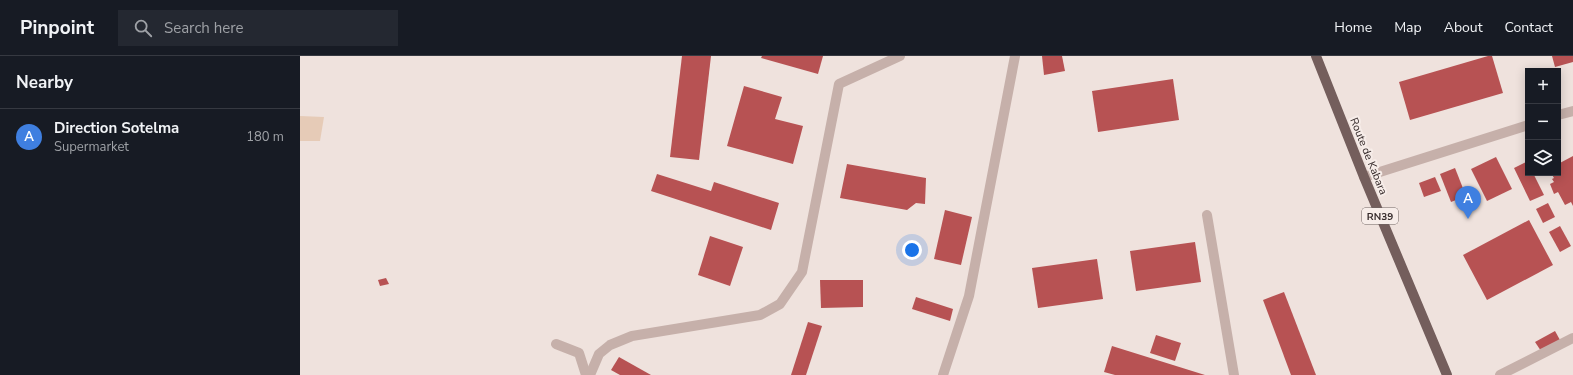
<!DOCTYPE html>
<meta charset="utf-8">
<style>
:root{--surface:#171b24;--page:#242831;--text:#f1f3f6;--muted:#9ea1a6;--line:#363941;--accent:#db2777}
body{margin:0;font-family:"Nunito Sans",sans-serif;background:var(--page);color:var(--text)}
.controls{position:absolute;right:12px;top:12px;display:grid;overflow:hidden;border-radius:0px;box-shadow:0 2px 10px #0003}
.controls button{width:36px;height:36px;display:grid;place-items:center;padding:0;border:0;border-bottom:1px solid var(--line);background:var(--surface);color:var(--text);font:20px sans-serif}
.you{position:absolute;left:612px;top:194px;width:14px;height:14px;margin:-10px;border:3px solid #fff;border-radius:50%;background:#1a73e8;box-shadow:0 0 0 6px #1a73e833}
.badge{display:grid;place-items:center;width:26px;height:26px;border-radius:50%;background:var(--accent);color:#fff;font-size:13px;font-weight:700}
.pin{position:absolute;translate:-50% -33px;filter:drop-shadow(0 1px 2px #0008)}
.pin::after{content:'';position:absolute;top:21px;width:14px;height:12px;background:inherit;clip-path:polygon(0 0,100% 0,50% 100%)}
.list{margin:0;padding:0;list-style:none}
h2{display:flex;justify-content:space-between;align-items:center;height:52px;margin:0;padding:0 16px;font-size:17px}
h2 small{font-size:13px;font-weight:400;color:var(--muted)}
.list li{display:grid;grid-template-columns:26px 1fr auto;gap:12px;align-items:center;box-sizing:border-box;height:56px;padding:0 16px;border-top:1px solid var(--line)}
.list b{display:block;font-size:15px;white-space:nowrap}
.list p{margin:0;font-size:13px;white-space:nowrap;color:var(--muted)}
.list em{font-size:13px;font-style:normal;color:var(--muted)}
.icon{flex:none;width:22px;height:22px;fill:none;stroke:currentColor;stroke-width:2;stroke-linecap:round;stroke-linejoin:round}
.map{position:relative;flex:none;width:1273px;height:319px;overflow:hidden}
header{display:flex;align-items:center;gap:24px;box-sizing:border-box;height:56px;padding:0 20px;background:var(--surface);border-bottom:1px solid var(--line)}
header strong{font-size:19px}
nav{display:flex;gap:22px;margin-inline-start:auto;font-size:14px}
.search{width:280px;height:36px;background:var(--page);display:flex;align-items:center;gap:10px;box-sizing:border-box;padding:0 14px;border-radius:0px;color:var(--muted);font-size:15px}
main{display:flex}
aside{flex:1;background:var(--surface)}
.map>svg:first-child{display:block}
.sand{fill:#e6cbb7}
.building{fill:#b75253}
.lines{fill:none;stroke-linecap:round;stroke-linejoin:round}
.minor{stroke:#c6b0aa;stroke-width:10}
.major{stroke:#745e5c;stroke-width:10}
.labels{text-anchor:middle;stroke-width:4;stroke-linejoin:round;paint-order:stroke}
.shield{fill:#f7ede9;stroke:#6e6463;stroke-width:1}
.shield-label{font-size:10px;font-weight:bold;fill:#342929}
.street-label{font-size:11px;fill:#342929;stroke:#f7ede9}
</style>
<header>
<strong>Pinpoint</strong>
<div class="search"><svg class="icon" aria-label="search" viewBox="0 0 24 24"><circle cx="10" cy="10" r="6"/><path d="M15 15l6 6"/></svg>Search here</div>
<nav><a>Home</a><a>Map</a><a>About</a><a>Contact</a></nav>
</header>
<main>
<aside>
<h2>Nearby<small></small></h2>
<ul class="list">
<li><span class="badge" style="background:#3f7fe0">A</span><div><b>Direction Sotelma</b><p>Supermarket</p></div><em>180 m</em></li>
</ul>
</aside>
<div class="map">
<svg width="1273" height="319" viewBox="0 0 1273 319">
<rect width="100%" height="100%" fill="#efe2dd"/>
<polygon class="sand" points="0,60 24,61 20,85 0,85"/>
<g class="building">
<polygon points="382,0 411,0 399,104 370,101"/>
<polygon points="462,0 523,0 518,18 461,2"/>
<polygon points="742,0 762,0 765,15 744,19"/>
<polygon points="1188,0 1192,0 1203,37 1110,64 1099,26"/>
<polygon points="1252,0 1273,0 1273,6 1255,11"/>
<polygon points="873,23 879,64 798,76 792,35"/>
<polygon points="444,30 482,41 475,63 503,70 493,108 427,90"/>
<polygon points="1273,100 1273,150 1271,146 1265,149 1258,136 1254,138 1250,128 1254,126 1252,123 1254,122 1251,117 1258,117 1258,108"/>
<polygon points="1196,101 1212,133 1187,145 1171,113"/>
<polygon points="1228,105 1228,117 1233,117 1244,139 1230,145 1214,112"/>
<polygon points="547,108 626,122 625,148 616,147 607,154 540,142"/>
<polygon points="1155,112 1166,140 1151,146 1140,118"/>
<polygon points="357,118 411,135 414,126 479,147 471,174 351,135"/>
<polygon points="1135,121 1141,135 1124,141 1119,127"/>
<polygon points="1248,147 1255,161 1243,167 1236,153"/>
<polygon points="645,154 672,161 661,209 634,203"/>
<polygon points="1229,164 1253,209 1187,244 1163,199"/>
<polygon points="1260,170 1271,190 1260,196 1249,176"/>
<polygon points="410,180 443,191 430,230 398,219"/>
<polygon points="895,186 901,226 836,235 830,195"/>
<polygon points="797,203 803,243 738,252 732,212"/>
<polygon points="86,222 89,228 80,230 78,224"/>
<polygon points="520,224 563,224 563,251 521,252"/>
<polygon points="984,236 1016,319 991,319 963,244"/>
<polygon points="616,241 653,253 650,265 612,253"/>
<polygon points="508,266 522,270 506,319 491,319"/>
<polygon points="1255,275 1260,284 1241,295 1235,286"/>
<polygon points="856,279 881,287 875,305 850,297"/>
<polygon points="812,290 905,319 815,319 804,316"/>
<polygon points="319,301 351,319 320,319 311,314"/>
</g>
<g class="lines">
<g class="minor">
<polyline points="1258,59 1273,55"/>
<polyline points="1064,121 1228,69"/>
<polyline points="907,159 934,319"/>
<polyline points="256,288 279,297 286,319"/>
<polyline points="290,319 299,298 310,289 332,280 460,259 480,248 502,216 539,28 600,0"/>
<polyline points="643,319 669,240 715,0"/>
<polyline points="1200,319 1273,282"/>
</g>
<polyline class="major" points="1016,0 1064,121 1147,319"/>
</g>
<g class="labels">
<rect class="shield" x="1062" y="152" width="36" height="16" rx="3"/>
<g class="shield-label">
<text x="1080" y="164">RN39</text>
</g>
<g class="street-label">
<text transform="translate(1069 100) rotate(68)" y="4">Route de Kabara</text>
</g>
</g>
</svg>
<div class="controls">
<button>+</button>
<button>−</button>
<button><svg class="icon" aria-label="layers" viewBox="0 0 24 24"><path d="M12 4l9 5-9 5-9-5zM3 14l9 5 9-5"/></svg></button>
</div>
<div class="you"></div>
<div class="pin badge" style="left:1168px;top:163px;background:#3f7fe0">A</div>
</div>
</main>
